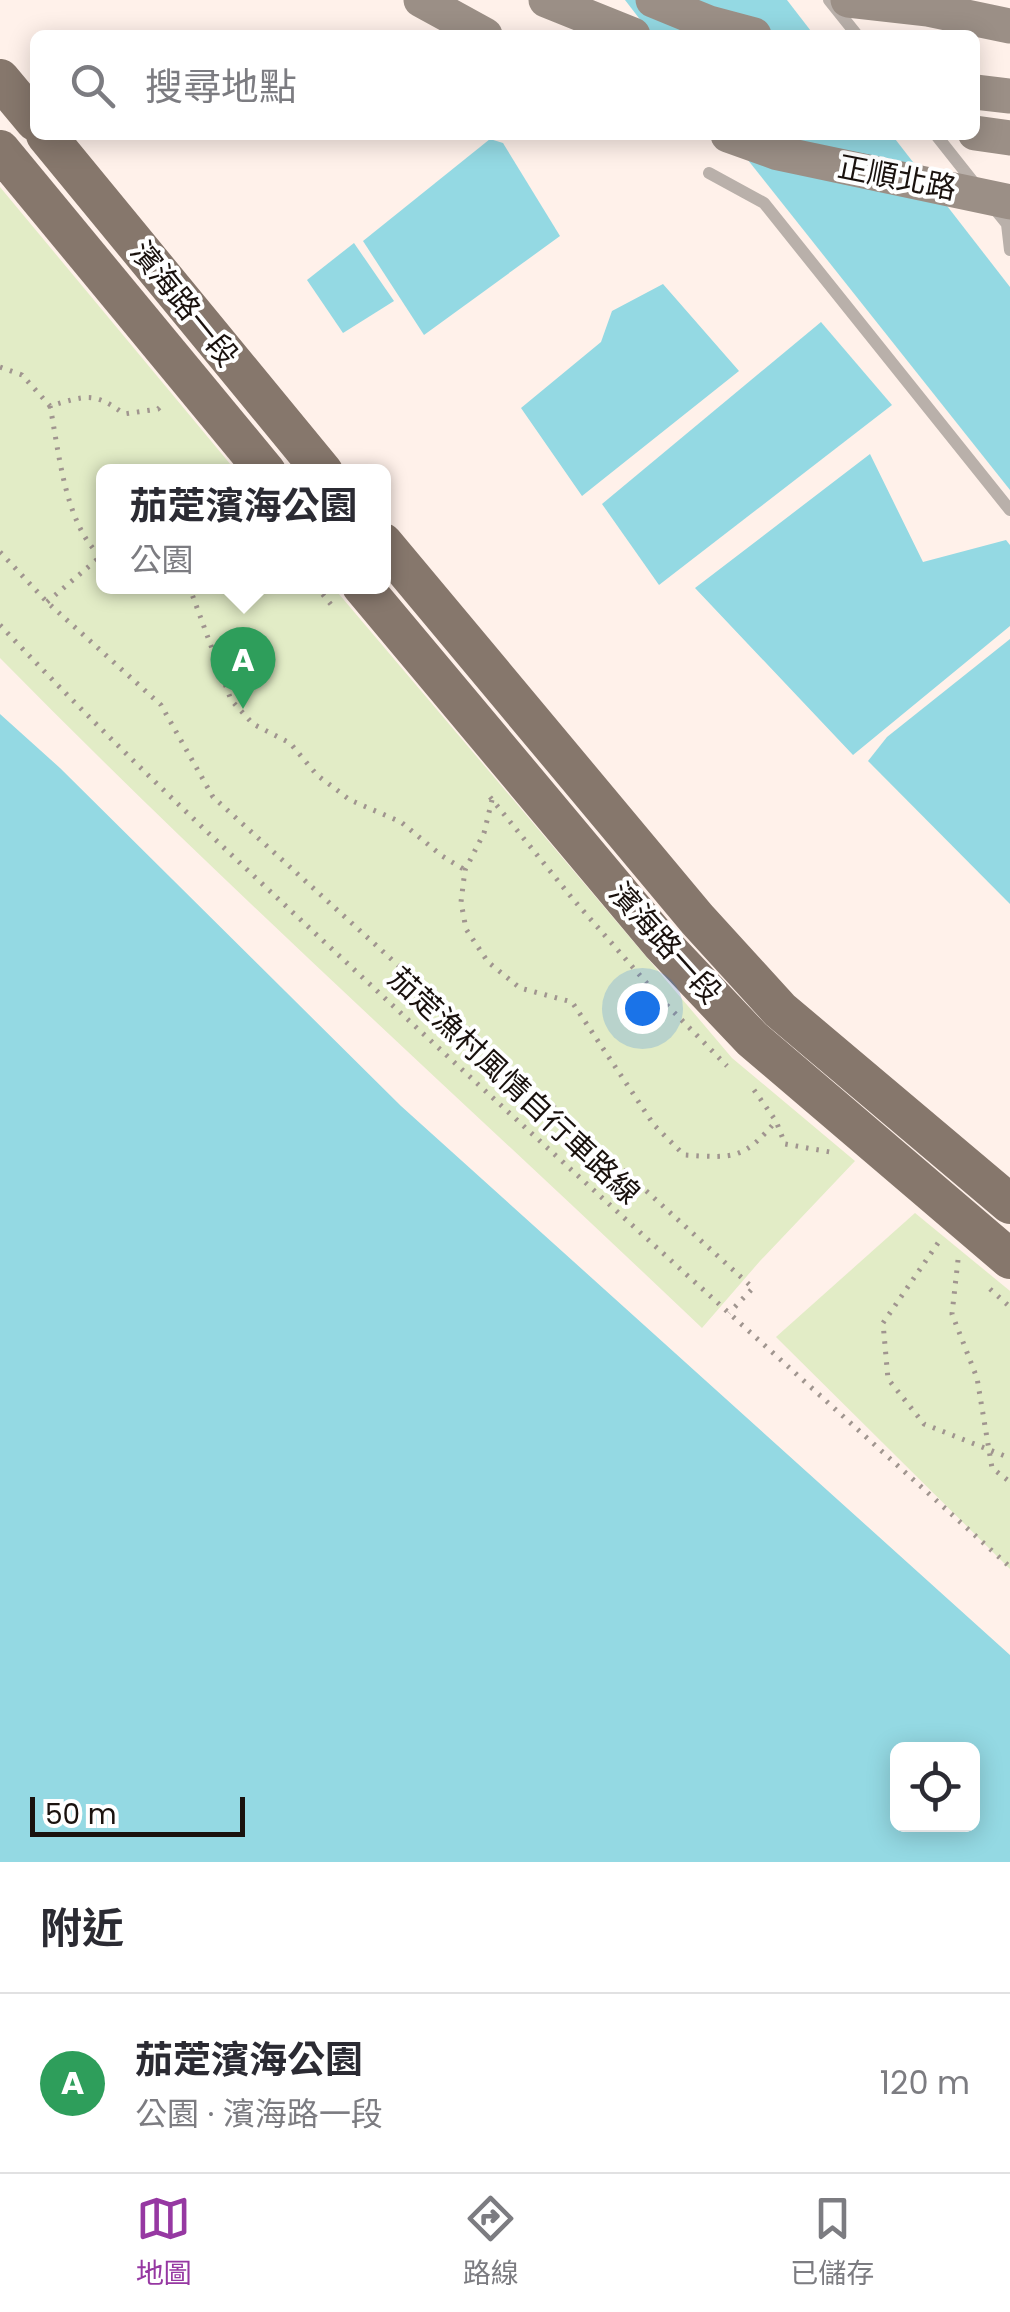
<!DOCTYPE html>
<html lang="zh-TW">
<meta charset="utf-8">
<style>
:root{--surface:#fff;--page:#f7f7f7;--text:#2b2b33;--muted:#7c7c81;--line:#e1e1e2;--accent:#9638a2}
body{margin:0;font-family:Poppins,"Noto Sans TC",sans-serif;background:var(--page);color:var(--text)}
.controls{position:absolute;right:30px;bottom:30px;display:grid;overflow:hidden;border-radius:15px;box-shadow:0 5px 25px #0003}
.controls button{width:90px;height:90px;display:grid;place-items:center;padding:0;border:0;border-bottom:2px solid var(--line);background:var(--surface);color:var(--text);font:50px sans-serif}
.scale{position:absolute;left:30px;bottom:25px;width:215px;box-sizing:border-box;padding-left:10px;border:5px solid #1a120e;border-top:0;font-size:28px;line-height:35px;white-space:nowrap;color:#1a120e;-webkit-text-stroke:8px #fff;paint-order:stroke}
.you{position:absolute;left:642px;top:1008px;width:35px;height:35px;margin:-25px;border:8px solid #fff;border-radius:50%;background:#1a73e8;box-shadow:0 0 0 15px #1a73e833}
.badge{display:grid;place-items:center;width:65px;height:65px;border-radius:50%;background:var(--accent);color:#fff;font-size:32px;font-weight:700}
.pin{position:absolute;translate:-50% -82px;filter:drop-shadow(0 2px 5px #0008)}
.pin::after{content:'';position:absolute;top:52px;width:35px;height:30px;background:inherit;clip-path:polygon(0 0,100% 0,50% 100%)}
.popup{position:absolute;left:96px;top:464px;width:295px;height:130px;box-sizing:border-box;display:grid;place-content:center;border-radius:15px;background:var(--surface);filter:drop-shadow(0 2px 8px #0005);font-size:32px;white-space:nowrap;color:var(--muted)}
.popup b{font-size:38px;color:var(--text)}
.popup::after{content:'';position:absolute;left:50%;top:100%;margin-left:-20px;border:20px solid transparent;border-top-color:var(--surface)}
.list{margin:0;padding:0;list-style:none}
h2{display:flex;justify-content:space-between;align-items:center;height:130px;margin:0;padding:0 40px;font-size:42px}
h2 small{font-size:32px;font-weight:400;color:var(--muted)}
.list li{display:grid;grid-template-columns:65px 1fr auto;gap:30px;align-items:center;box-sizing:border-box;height:180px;padding:0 40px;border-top:2px solid var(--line)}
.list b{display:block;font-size:38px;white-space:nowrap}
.list p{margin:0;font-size:32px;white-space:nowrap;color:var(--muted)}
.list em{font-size:32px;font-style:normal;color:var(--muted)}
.icon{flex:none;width:55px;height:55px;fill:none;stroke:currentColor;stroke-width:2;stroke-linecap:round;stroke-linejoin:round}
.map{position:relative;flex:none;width:1010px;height:1862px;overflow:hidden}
.search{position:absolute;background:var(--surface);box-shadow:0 5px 25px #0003;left:30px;right:30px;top:30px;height:110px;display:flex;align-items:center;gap:25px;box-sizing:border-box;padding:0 35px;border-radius:15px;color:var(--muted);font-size:38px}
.sheet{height:310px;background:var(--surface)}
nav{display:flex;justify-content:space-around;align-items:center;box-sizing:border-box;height:140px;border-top:2px solid var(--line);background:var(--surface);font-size:28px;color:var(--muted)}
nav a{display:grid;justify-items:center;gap:5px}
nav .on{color:var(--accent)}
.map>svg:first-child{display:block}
.green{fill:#e2ecc6}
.water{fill:#94d9e3;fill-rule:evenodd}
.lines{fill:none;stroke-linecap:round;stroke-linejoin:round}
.path{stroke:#a0958f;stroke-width:5;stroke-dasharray:2.5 8;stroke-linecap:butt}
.lane{stroke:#b9b0aa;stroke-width:12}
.secondary{stroke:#9b8f86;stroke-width:35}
.primary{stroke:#86776c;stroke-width:40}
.secondary-bridge{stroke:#9b8f86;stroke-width:35}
.labels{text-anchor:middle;stroke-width:8;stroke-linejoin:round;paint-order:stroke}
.street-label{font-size:30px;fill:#1a120e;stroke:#fff}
</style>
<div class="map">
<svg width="1010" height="1862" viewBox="0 0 1010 1862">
<rect width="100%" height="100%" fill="#fff1ea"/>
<g class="green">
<path d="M 0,187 L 236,471 L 103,472 L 103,586 L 333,587 L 732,1058 L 855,1161 L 760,1261 L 702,1328 C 468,1105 227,889 0,658 Z"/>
<polygon points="915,1213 1010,1291 1010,1569 776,1337"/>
</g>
<g class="water">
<polygon points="625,0 787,0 814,35 652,35"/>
<polygon points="728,135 892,135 1010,287 1010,490"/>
<polygon points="490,139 503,143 560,236 424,335 363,241"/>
<polygon points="354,243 394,301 343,333 307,280"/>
<polygon points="663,284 739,371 582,496 521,408 601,342 612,311"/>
<polygon points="821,322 892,405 659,585 602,504"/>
<polygon points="870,454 923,562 1006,540 1010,545 1010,626 853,755 695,588"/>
<polygon points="1010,639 1010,904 868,761 887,737"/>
<path d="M 0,714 L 60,768 L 401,1106 L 1010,1655 L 1010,1862 L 0,1862 ZM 898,1750 L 972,1750 L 972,1824 L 898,1824 Z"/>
</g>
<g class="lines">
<g class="path">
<path d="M 0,367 L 22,375 L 50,406 C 85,396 94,391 124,414 L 158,409 L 165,402"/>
<path d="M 50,406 C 59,451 65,528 103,558"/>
<polyline points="0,552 47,602 161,705 213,797 753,1288 729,1313"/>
<polyline points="189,586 231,700 253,724 290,743 317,775 350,800 401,822 442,856 465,870"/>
<polyline points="316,586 333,607"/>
<polyline points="47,602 100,557"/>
<path d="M 0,625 C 124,757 258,880 390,1003 C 595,1193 803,1380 1010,1567"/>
<polyline points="490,797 572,898 658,996 727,1066"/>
<path d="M 492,800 L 484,833 L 465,870 L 461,902 L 466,929 L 488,962 L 520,988 L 572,1002 L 654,1125 L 684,1155 C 734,1158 743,1160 776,1121"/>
<polyline points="754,1090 776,1121 785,1144 830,1152"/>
<polyline points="938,1243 883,1323 888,1379 924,1424 1010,1458"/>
<polyline points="958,1260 952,1314 977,1378 992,1468 1010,1482"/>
<polyline points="990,1289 1010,1307"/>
</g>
<g class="lane">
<polyline points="829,0 857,35"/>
<polyline points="936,135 978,188"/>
<polyline points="709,173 764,203 1010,510"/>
<polyline points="994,208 1007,224 1010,250"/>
</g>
<g class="secondary">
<polyline points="421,0 485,35"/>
<polyline points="653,0 709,23 754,35"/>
<polyline points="848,0 928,9 1010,26"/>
<polyline points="975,92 1010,96"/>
<polyline points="975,133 1010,138"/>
<polyline points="728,135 778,153 1010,202"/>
</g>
<g class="primary">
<polyline points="0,79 35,121"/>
<polyline points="46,135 323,472"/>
<polyline points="0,150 266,472"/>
<polyline points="383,543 697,919 780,1010 1010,1204"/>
<polyline points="362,586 661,943 752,1039 1010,1259"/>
</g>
<polyline class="secondary-bridge" points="546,0 633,35"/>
</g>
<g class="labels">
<g class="street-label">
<text transform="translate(897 178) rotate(11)" y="10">正順北路</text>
<text transform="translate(184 304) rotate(51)" y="10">濱海路一段</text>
<text transform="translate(665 943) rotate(48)" y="10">濱海路一段</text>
<text transform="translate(514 1086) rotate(43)" y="10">茄萣漁村風情自行車路線</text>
</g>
</g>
</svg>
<div class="controls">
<button><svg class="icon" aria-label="locate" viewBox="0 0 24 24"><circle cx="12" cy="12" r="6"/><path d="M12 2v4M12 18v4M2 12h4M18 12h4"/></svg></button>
</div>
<div class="scale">50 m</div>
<div class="you"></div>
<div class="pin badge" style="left:243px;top:709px;background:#2e9e5b">A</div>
<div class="popup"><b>茄萣濱海公園</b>公園</div>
<div class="search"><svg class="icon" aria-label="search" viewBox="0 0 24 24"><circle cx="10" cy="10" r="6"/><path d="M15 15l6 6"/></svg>搜尋地點</div>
</div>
<section class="sheet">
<h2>附近<small></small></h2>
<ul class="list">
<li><span class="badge" style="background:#2e9e5b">A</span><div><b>茄萣濱海公園</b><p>公園 · 濱海路一段</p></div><em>120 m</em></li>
</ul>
</section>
<nav>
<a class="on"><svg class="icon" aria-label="map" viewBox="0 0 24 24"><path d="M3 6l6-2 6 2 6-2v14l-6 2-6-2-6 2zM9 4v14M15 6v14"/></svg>地圖</a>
<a><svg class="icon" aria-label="directions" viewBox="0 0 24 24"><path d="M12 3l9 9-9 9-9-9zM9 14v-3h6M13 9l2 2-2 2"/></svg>路線</a>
<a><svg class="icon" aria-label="saved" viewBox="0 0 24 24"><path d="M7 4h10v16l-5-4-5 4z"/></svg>已儲存</a>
</nav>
